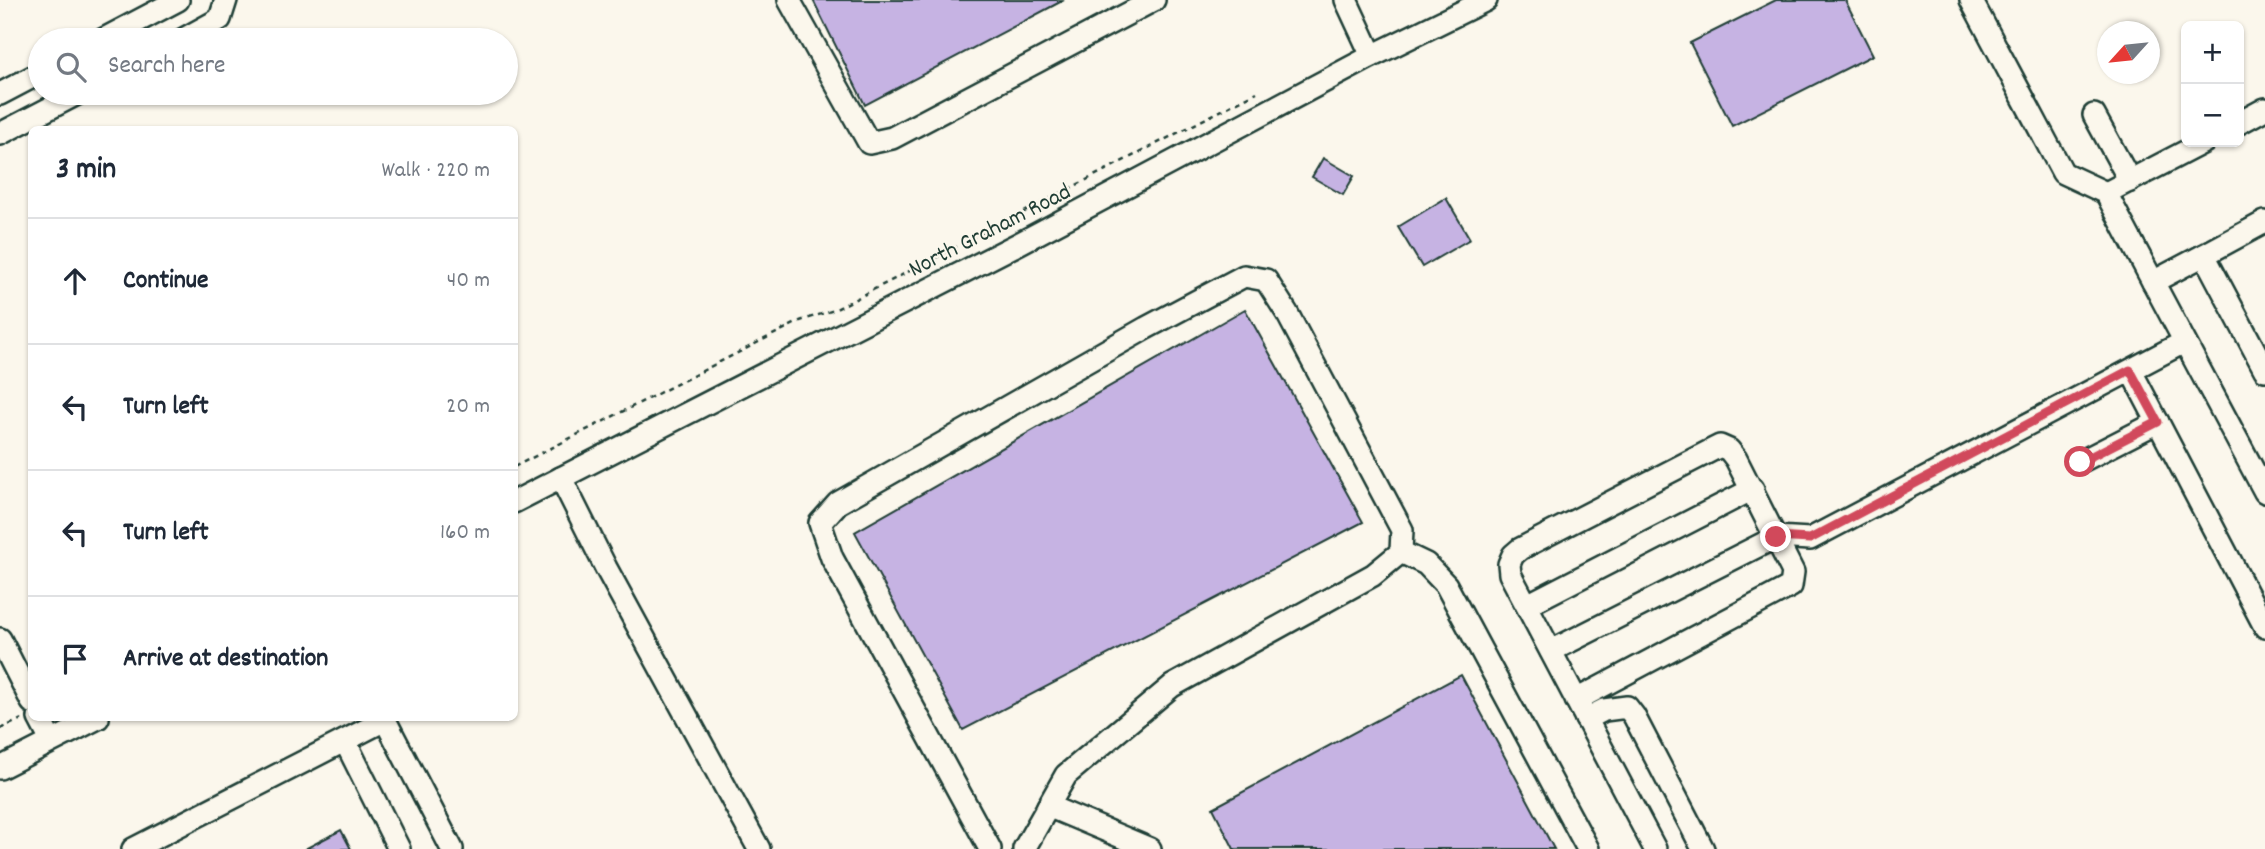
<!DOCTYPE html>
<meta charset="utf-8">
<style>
:root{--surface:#fff;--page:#f6f6f7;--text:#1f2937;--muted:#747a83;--line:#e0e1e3}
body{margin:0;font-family:Dekko,sans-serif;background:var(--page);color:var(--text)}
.controls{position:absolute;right:21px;top:21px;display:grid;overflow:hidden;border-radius:10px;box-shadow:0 2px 5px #0004}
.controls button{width:63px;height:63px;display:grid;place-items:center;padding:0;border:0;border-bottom:2px solid var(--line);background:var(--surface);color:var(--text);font:35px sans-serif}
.compass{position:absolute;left:2097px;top:21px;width:63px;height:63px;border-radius:50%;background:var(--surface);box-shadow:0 2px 5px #0004;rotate:243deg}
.stop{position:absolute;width:21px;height:21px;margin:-16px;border:5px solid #d1495b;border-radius:50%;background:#fff}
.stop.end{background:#d1495b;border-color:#fff;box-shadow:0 2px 7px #0008}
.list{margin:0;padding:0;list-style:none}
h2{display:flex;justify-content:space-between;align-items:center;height:91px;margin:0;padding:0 28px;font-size:30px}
h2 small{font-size:23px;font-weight:400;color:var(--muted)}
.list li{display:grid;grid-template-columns:46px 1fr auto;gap:21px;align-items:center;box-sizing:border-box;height:126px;padding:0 28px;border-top:2px solid var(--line)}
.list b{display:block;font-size:26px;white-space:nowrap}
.list em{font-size:23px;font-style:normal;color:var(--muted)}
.icon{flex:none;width:38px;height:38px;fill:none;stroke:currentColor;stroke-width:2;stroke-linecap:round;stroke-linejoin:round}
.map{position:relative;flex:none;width:2265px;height:849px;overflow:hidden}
.search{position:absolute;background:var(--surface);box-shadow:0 2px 5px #0004;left:28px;top:28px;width:490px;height:77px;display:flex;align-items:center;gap:18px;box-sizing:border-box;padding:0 24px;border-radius:38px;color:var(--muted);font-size:26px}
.panel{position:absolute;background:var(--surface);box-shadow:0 2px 5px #0004;left:28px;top:126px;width:490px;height:595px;border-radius:10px}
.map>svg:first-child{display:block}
.building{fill:#c6b3e3;stroke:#1f3d34;stroke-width:2}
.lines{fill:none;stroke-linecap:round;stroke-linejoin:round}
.minor-casing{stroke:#1f3d34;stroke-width:26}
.path{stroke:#1f3d34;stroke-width:2.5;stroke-dasharray:5 5;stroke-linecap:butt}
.minor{stroke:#fbf7ec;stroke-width:21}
.route{stroke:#d1495b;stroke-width:9}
.labels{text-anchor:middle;stroke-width:5;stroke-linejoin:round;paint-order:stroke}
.street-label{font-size:24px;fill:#1f3d34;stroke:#fbf7ec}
</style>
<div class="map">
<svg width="2265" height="849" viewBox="0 0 2265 849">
<rect width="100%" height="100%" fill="#fbf7ec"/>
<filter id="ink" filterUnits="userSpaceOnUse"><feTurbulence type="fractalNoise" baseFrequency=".0143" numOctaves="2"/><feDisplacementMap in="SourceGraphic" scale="14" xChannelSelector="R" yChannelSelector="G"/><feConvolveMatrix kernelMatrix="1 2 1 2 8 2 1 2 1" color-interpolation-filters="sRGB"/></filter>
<g filter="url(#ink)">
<g class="building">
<polygon points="813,0 1064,0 865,105"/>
<polygon points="1776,0 1845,0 1873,55 1732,126 1690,43"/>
<polygon points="1323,158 1354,176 1343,195 1312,177"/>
<polygon points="1446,198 1470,239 1422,267 1398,227"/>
<polygon points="1245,309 1363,522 963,730 855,532"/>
<polygon points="1461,675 1554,849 1234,849 1213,808"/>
<polygon points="341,830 351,849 305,849"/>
</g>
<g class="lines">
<g class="minor-casing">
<g id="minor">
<polyline points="789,0 869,143 892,138 1154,0"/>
<polyline points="1346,0 1372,56"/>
<polyline points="1971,0 2063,173 2106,193 2153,282"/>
<polyline points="102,40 178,0"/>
<polyline points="182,40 220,19 226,0"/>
<polyline points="0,94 40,73"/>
<polyline points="2094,115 2130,181"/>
<polyline points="2239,123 2265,109"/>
<polyline points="0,134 79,93"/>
<polyline points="2106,193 2204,142"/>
<polyline points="2265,222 2204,255 2265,370"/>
<polyline points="2204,255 2153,282 2265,492"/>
<polyline points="2131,371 2265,627"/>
<polyline points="2080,462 2158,422"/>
<polyline points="561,478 606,568 759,849"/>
<polyline points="514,502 1018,244 1372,56 1486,0"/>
<polyline points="1401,552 1426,564 1446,585 1588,849"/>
<polyline points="1527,605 1753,489"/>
<polyline points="0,639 32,702"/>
<polyline points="1551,651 1776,537 1810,539 2184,342"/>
<polyline points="1576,700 1791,586 1793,572 1736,459 1729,450 1720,446 1714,449 1520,549 1513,555 1509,564 1510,574 1655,849"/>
<polyline points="39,718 51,741"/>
<polyline points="384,718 452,849"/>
<polyline points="1586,719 1604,710 1627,707 1634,716 1703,849"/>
<polyline points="345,741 399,849"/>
<polyline points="0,768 98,718"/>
<polyline points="1048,806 1150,849"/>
<polyline points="133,849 385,720"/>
<polyline points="990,849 832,558 820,523 838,503 1146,328 1244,276 1266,280 1287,313 1402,530 1401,552 1373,575 1172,686 1066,775 1024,849"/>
</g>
</g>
<g class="path">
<polyline points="514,467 800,321 834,310 1257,92"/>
<polyline points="0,729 22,719"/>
</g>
<use href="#minor" class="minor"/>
</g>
</g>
<g class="lines" filter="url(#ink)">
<polyline class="route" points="1776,537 1810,539 2130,370 2158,422 2080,462"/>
</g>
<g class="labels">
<g class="street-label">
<text transform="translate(989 229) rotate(-27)" y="8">North Graham Road</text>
</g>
</g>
</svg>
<div class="controls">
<button>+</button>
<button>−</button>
</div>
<svg class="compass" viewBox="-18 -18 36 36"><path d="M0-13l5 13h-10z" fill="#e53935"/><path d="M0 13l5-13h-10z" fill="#747a83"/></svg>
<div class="stop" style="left:2080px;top:462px"></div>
<div class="stop end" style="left:1776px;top:537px"></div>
<div class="search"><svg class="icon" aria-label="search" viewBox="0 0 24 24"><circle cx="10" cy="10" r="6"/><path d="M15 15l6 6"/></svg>Search here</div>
<section class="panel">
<h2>3 min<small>Walk · 220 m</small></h2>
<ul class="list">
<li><svg class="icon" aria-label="ahead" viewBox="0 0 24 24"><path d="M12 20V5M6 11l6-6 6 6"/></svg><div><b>Continue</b></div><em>40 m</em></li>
<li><svg class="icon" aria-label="left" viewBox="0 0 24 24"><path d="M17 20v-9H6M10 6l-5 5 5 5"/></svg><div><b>Turn left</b></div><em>20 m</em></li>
<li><svg class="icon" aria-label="left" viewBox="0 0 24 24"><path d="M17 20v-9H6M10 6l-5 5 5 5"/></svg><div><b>Turn left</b></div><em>160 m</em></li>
<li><svg class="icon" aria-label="arrive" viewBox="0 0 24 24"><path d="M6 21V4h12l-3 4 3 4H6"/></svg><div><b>Arrive at destination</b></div></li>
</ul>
</section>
</div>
